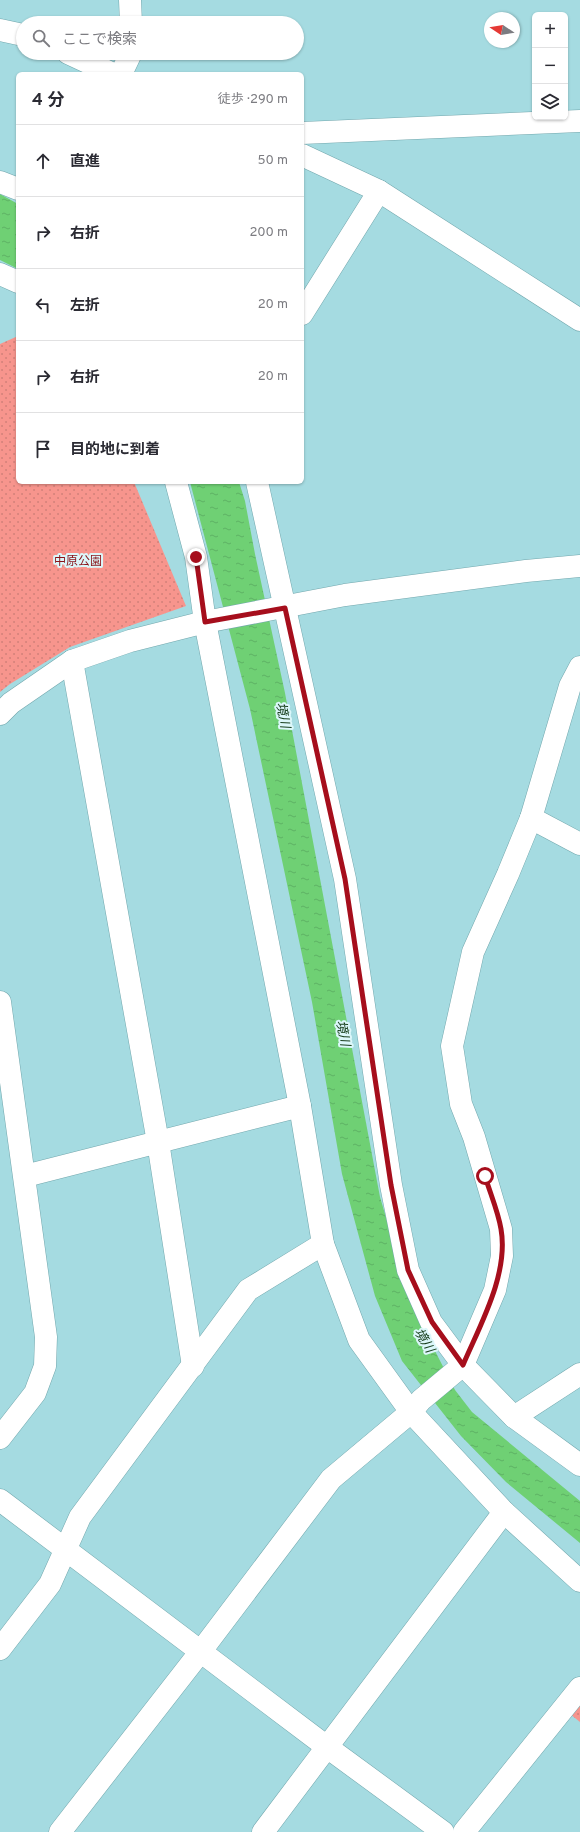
<!DOCTYPE html>
<html lang="ja">
<meta charset="utf-8">
<style>
:root{--surface:#fff;--page:#f2f2f3;--text:#2b2b33;--muted:#7c7c81;--line:#e1e1e2}
body{margin:0;font-family:Overpass,"Noto Sans JP",sans-serif;background:var(--page);color:var(--text)}
.controls{position:absolute;right:12px;top:12px;display:grid;overflow:hidden;border-radius:6px;box-shadow:0 1px 3px #0004}
.controls button{width:36px;height:36px;display:grid;place-items:center;padding:0;border:0;border-bottom:1px solid var(--line);background:var(--surface);color:var(--text);font:20px sans-serif}
.compass{position:absolute;left:484px;top:12px;width:36px;height:36px;border-radius:50%;background:var(--surface);box-shadow:0 1px 3px #0004;rotate:282deg}
.stop{position:absolute;width:12px;height:12px;margin:-9px;border:3px solid #a60e1c;border-radius:50%;background:#fff}
.stop.end{background:#a60e1c;border-color:#fff;box-shadow:0 1px 4px #0008}
.list{margin:0;padding:0;list-style:none}
h2{display:flex;justify-content:space-between;align-items:center;height:52px;margin:0;padding:0 16px;font-size:17px}
h2 small{font-size:13px;font-weight:400;color:var(--muted)}
.list li{display:grid;grid-template-columns:26px 1fr auto;gap:12px;align-items:center;box-sizing:border-box;height:72px;padding:0 16px;border-top:1px solid var(--line)}
.list b{display:block;font-size:15px;white-space:nowrap}
.list em{font-size:13px;font-style:normal;color:var(--muted)}
.icon{flex:none;width:22px;height:22px;fill:none;stroke:currentColor;stroke-width:2;stroke-linecap:round;stroke-linejoin:round}
.map{position:relative;flex:none;width:580px;height:1832px;overflow:hidden}
.search{position:absolute;background:var(--surface);box-shadow:0 1px 3px #0004;left:16px;top:16px;width:288px;height:44px;display:flex;align-items:center;gap:10px;box-sizing:border-box;padding:0 14px;border-radius:22px;color:var(--muted);font-size:15px}
.panel{position:absolute;background:var(--surface);box-shadow:0 1px 3px #0004;left:16px;top:72px;width:288px;height:412px;border-radius:6px}
.map>svg:first-child{display:block}
.park{fill:url(#park-dots)}
.water{fill:url(#water-ripples)}
.lines{fill:none;stroke-linecap:round;stroke-linejoin:round}
.minor-casing{stroke:#72a7ad;stroke-width:23}
.minor{stroke:#fff;stroke-width:22}
.route{stroke:#a60e1c;stroke-width:5}
.labels{text-anchor:middle;stroke-width:4;stroke-linejoin:round;paint-order:stroke}
.park-label{font-size:12px;fill:#89141a;stroke:#dcf7fa}
.water-label{font-size:13px;font-style:italic;fill:#143b18;stroke:#dcf7fa}
</style>
<div class="map">
<svg width="580" height="1832" viewBox="0 0 580 1832">
<defs>
<pattern id="park-dots" width="8" height="8" patternUnits="userSpaceOnUse"><rect width="8" height="8" fill="#f7958d"/><path d="M2 2h.1M6 6h.1" fill="none" stroke="#d28079" stroke-width="1.8" stroke-linecap="round"/></pattern>
<pattern id="water-ripples" width="26" height="14" patternUnits="userSpaceOnUse"><rect width="26" height="14" fill="#6fd074"/><path d="M2 4q2-2 4 0t4 0M15 11q2-2 4 0t4 0" fill="none" stroke="#5eb264"/></pattern>
</defs>
<rect width="100%" height="100%" fill="#a5dbe1"/>
<g class="park">
<polygon points="18,336 18,482 134,482 186,606 70,647 10,684 0,692 0,344"/>
<polygon points="580,1701 580,1722 570,1714"/>
</g>
<g class="water">
<polygon points="0,194 18,204 18,269 0,260"/>
<polygon points="190,482 239,482 245,501 255,554 285,693 380,1197 412,1306 455,1390 472,1412 580,1501 580,1543 506,1482 461,1436 402,1361 375,1296 342,1174 312,1002 250,709"/>
</g>
<g class="lines">
<g class="minor-casing">
<g id="minor">
<polyline points="130,0 131,23"/>
<polyline points="0,30 23,35"/>
<polyline points="68,53 113,74"/>
<polyline points="121,74 131,53"/>
<polyline points="302,133 580,121"/>
<polyline points="302,155 379,191 580,320"/>
<polyline points="0,182 18,189"/>
<polyline points="0,274 18,282"/>
<polyline points="302,314 379,191"/>
<polyline points="176,482 196,557 205,622 300,1106 323,1244 359,1340 411,1412 504,1512 580,1581"/>
<polyline points="257,482 345,879 391,1185 408,1270 431,1322 463,1365 514,1417 580,1465"/>
<polyline points="72,661 158,1142 193,1366"/>
<polyline points="0,714 11,703 72,661 130,641 205,622 345,595 526,571 580,566"/>
<polyline points="531,818 580,844"/>
<polyline points="0,1002 46,1337 45,1366 35,1393 0,1438"/>
<polyline points="25,1176 300,1106"/>
<polyline points="514,1417 580,1374"/>
<polyline points="0,1500 327,1747 443,1832"/>
<polyline points="0,1649 50,1584 80,1517 248,1290 323,1244"/>
<polyline points="60,1832 201,1651 331,1479 411,1412 421,1400 463,1365 495,1290 502,1256 501,1229 474,1137 461,1104 452,1046 473,952 508,874 531,818 570,686 580,667"/>
<polyline points="263,1832 504,1512"/>
<polyline points="464,1832 580,1688"/>
</g>
</g>
<use href="#minor" class="minor"/>
</g>
<g class="lines">
<path class="route" d="M 196,557 L 205,622 L 285,608 L 345,879 L 391,1185 L 408,1270 L 432,1322 L 463,1365 C 480,1325 509,1274 501,1229 C 498,1211 490,1193 485,1176"/>
</g>
<g class="labels">
<g class="park-label">
<text x="78" y="565">中原公園</text>
</g>
<g class="water-label">
<text transform="translate(284 715) rotate(79)" y="5">境川</text>
<text transform="translate(344 1033) rotate(79)" y="5">境川</text>
<text transform="translate(425 1340) rotate(59)" y="5">境川</text>
</g>
</g>
</svg>
<div class="controls">
<button>+</button>
<button>−</button>
<button><svg class="icon" aria-label="layers" viewBox="0 0 24 24"><path d="M12 4l9 5-9 5-9-5zM3 14l9 5 9-5"/></svg></button>
</div>
<svg class="compass" viewBox="-18 -18 36 36"><path d="M0-13l5 13h-10z" fill="#e53935"/><path d="M0 13l5-13h-10z" fill="#7c7c81"/></svg>
<div class="stop" style="left:485px;top:1176px"></div>
<div class="stop end" style="left:196px;top:557px"></div>
<div class="search"><svg class="icon" aria-label="search" viewBox="0 0 24 24"><circle cx="10" cy="10" r="6"/><path d="M15 15l6 6"/></svg>ここで検索</div>
<section class="panel">
<h2>4 分<small>徒歩 · 290 m</small></h2>
<ul class="list">
<li><svg class="icon" aria-label="ahead" viewBox="0 0 24 24"><path d="M12 20V5M6 11l6-6 6 6"/></svg><div><b>直進</b></div><em>50 m</em></li>
<li><svg class="icon" aria-label="right" viewBox="0 0 24 24"><path d="M7 20v-9h11M14 6l5 5-5 5"/></svg><div><b>右折</b></div><em>200 m</em></li>
<li><svg class="icon" aria-label="left" viewBox="0 0 24 24"><path d="M17 20v-9H6M10 6l-5 5 5 5"/></svg><div><b>左折</b></div><em>20 m</em></li>
<li><svg class="icon" aria-label="right" viewBox="0 0 24 24"><path d="M7 20v-9h11M14 6l5 5-5 5"/></svg><div><b>右折</b></div><em>20 m</em></li>
<li><svg class="icon" aria-label="arrive" viewBox="0 0 24 24"><path d="M6 21V4h12l-3 4 3 4H6"/></svg><div><b>目的地に到着</b></div></li>
</ul>
</section>
</div>
